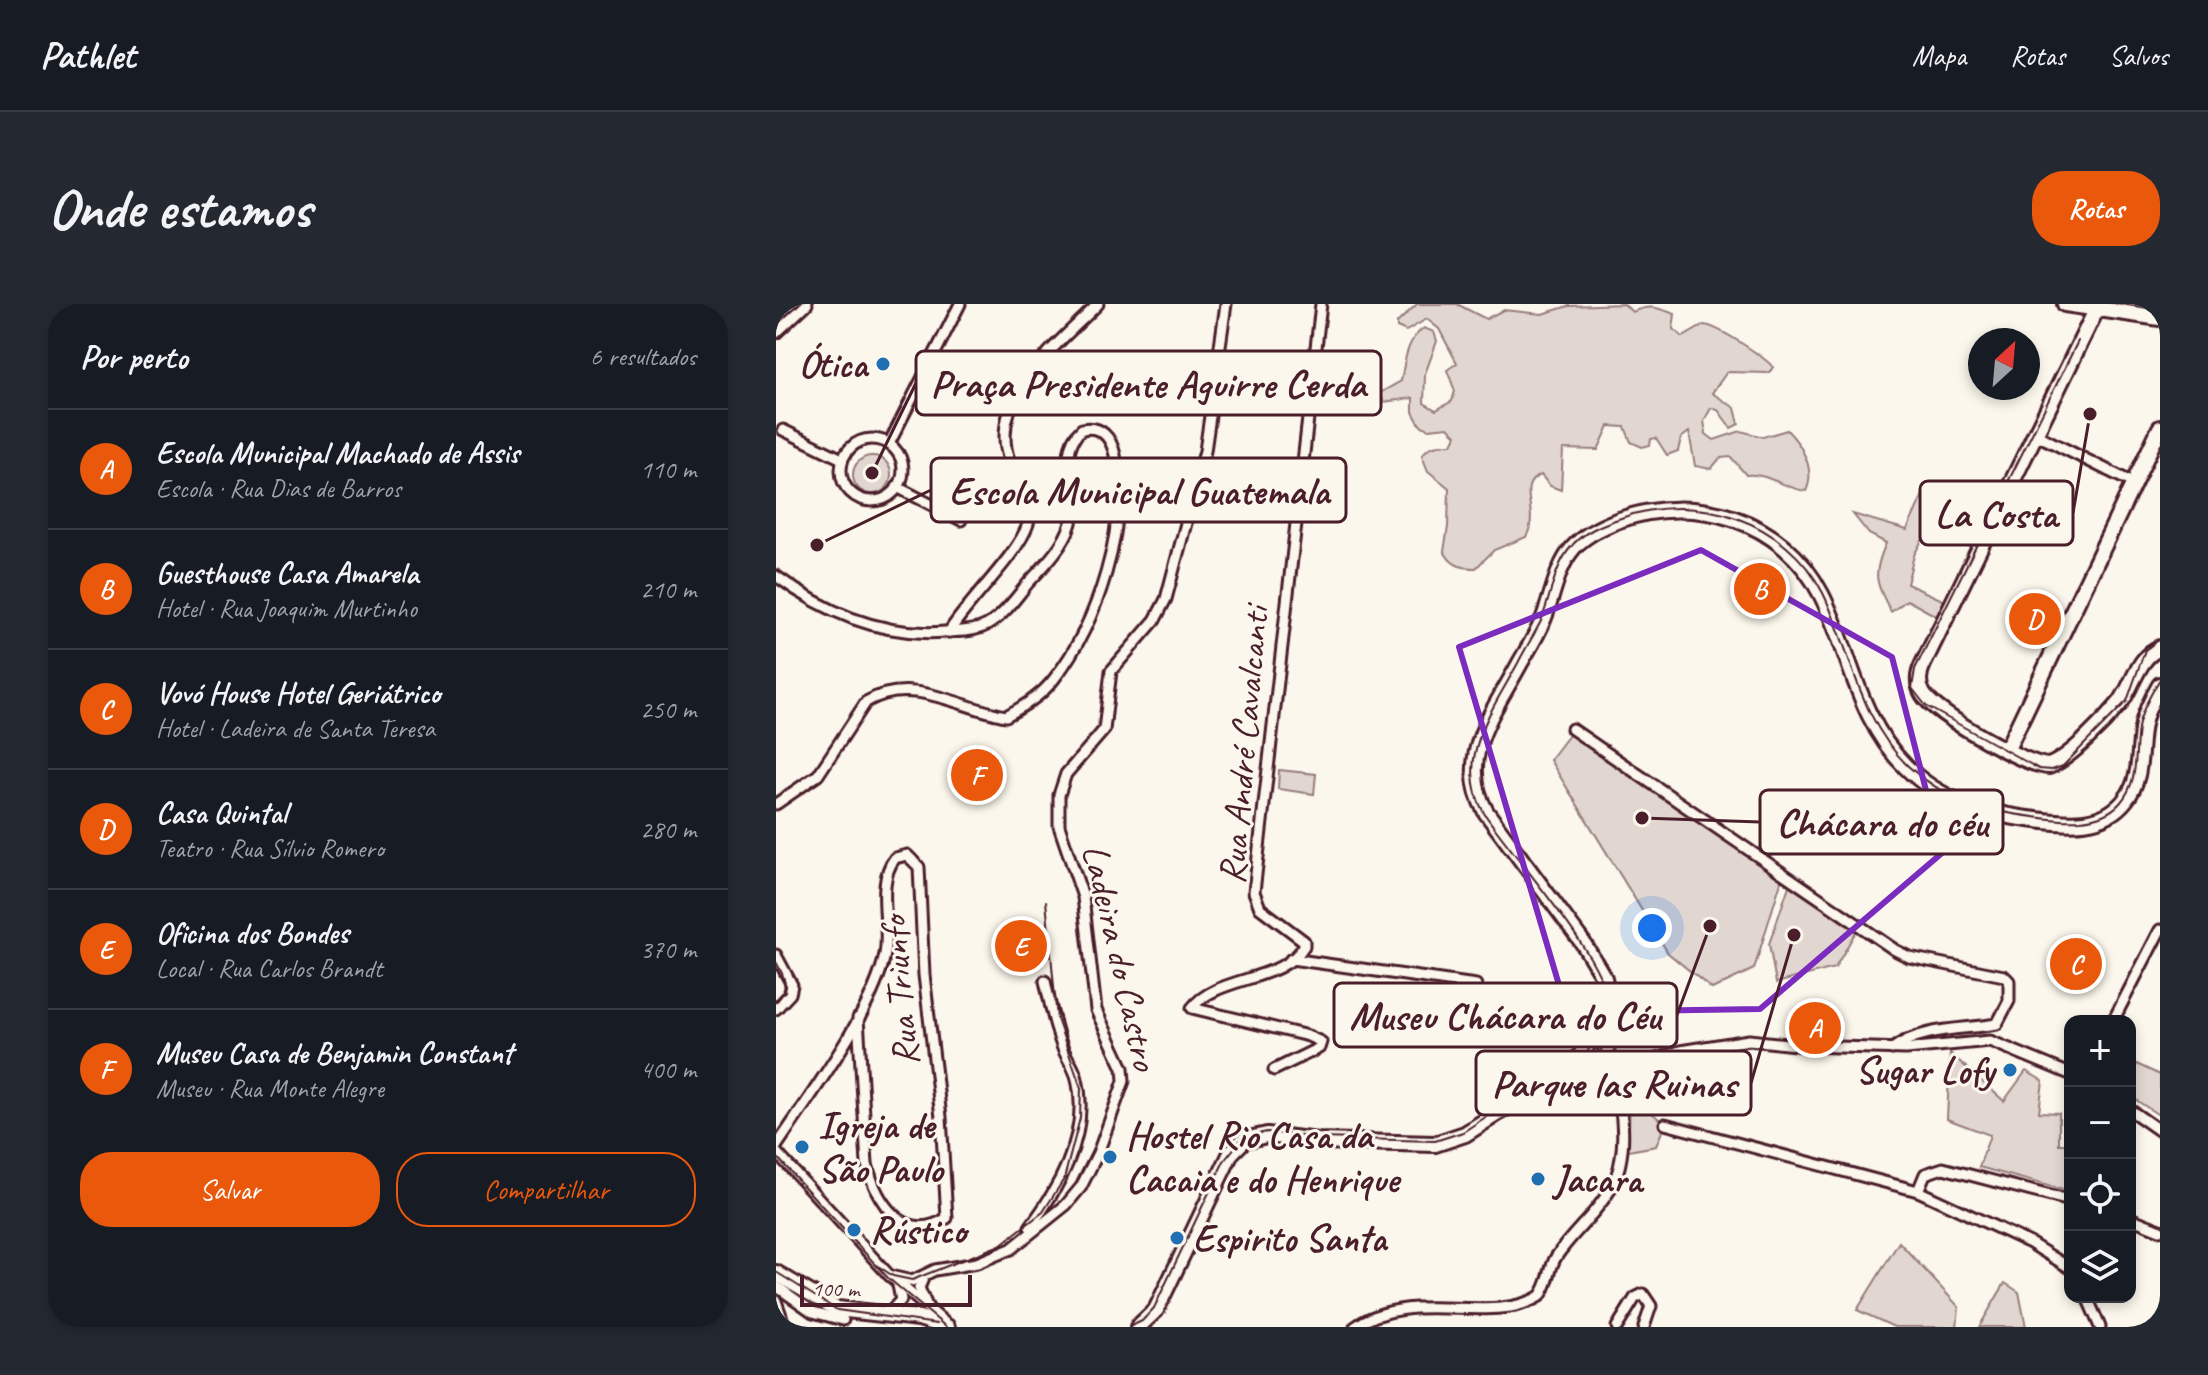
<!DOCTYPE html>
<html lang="pt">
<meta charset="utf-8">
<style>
:root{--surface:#171b24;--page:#242831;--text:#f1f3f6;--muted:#9ea1a6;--line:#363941;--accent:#ea580c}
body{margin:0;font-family:Caveat,sans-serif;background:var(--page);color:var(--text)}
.controls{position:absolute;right:24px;bottom:24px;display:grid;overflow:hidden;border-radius:16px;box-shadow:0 4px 12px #0003}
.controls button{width:72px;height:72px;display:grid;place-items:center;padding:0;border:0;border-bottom:2px solid var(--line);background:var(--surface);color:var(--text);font:40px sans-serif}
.compass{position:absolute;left:1192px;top:24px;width:72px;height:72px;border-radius:50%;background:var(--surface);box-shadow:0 4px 12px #0003;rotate:26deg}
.scale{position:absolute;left:24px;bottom:20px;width:172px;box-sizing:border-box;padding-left:8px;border:4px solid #4a1f2b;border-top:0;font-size:22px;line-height:28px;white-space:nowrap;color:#4a1f2b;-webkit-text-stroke:6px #fbf7ec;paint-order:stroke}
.you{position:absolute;left:876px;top:624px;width:28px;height:28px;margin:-20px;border:6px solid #fff;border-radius:50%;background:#1a73e8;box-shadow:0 0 0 12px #1a73e833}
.badge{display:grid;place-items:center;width:52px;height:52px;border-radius:50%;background:var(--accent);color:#fff;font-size:26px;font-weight:700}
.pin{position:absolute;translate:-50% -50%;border:4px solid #fff;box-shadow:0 2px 8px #0006}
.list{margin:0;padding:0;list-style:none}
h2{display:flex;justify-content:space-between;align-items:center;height:104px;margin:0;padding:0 32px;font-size:34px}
h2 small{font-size:26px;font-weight:400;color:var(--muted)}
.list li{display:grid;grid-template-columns:52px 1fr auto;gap:24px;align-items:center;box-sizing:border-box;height:120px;padding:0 32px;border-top:2px solid var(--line)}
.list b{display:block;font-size:30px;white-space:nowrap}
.list p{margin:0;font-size:26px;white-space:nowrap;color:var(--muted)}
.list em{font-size:26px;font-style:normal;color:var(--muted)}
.actions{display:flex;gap:16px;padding:24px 32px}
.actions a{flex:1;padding:18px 0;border:2px solid var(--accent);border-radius:32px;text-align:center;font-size:28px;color:var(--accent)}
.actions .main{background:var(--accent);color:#fff}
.icon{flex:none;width:44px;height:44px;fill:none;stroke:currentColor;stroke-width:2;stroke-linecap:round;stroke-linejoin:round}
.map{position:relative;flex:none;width:1384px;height:1023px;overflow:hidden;border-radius:32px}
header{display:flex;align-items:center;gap:48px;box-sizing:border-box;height:112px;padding:0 40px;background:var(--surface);border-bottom:2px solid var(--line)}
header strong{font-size:38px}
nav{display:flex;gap:44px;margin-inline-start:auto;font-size:28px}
.intro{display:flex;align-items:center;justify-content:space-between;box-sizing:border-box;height:192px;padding:0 48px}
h1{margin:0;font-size:56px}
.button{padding:20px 36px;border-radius:32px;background:var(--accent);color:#fff;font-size:28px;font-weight:700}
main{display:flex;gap:48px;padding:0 48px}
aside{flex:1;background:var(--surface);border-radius:32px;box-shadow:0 4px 12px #0003}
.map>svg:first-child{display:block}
.green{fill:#e2d7d0;stroke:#967b7e;stroke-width:2}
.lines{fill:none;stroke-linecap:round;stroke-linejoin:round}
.street-casing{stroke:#4a1f2b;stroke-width:15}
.secondary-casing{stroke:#4a1f2b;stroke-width:20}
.street{stroke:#fbf7ec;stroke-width:9}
.secondary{stroke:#fbf7ec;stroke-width:14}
.tram{stroke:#4a1f2b;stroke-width:2}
.marked{fill:none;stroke:#7b2cbf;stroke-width:6;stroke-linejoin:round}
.poi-dot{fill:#1f6fb2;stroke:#fbf7ec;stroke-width:3}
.labels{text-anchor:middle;stroke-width:6;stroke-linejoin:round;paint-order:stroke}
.poi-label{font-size:38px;font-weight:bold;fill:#4a1f2b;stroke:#fbf7ec;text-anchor:start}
.street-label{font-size:38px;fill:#4a1f2b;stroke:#fbf7ec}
.leader{fill:none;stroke:#4a1f2b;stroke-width:3}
.callout-dot{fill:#4a1f2b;stroke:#fbf7ec;stroke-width:3}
.callout{fill:#fbf7ec;stroke:#4a1f2b;stroke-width:3}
.callout-label{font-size:40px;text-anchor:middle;font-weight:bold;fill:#4a1f2b}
</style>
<header>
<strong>Pathlet</strong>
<nav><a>Mapa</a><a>Rotas</a><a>Salvos</a></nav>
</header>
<div class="intro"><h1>Onde estamos</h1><a class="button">Rotas</a></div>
<main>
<aside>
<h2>Por perto<small>6 resultados</small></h2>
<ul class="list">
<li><span class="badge">A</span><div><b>Escola Municipal Machado de Assis</b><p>Escola · Rua Dias de Barros</p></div><em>110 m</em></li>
<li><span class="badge">B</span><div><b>Guesthouse Casa Amarela</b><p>Hotel · Rua Joaquim Murtinho</p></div><em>210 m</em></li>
<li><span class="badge">C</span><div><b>Vovó House Hotel Geriátrico</b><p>Hotel · Ladeira de Santa Teresa</p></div><em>250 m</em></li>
<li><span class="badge">D</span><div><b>Casa Quintal</b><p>Teatro · Rua Sílvio Romero</p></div><em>280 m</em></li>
<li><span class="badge">E</span><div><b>Oficina dos Bondes</b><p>Local · Rua Carlos Brandt</p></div><em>370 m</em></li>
<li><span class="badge">F</span><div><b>Museu Casa de Benjamin Constant</b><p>Museu · Rua Monte Alegre</p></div><em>400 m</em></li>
</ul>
<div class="actions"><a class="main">Salvar</a><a>Compartilhar</a></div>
</aside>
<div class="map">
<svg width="1384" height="1023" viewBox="0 0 1384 1023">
<rect width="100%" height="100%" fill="#fbf7ec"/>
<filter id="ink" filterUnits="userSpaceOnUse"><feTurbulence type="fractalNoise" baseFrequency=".0125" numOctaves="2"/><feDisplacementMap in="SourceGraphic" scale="16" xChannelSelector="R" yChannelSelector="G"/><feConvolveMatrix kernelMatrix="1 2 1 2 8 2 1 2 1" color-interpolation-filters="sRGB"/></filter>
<g filter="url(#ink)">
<g class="green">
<path d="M 641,0 L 681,0 L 710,15 L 727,6 L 766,10 L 793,2 L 848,0 L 856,8 C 875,0 881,4 899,10 L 897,25 L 907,33 L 928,21 C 942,22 987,52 997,63 L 993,69 L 951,68 L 936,89 L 959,104 L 963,120 L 955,124 L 942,106 L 935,104 L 928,117 L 930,130 L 938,136 L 965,127 L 987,133 L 1011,126 C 1026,141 1040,166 1030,187 C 1010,185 990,168 970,171 L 955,153 L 944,154 L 935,165 L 919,162 L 913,128 L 905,134 L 902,147 L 891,151 L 880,134 L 875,135 L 874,141 L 866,143 L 855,138 L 849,123 L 833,122 L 822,146 L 787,145 L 785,186 L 774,182 L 765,171 C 738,181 765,206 750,233 L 718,246 L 700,264 C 684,264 675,261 668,247 L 672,223 L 673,184 L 652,167 L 646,152 C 652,140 664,141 676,140 L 680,131 L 672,123 L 653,125 L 644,121 L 637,108 L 637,94 L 608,98 L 604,89 L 625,77 C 629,57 630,36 648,24 L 658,28 L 661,37 L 649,70 L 648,99 L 660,106 L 676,97 L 679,87 L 671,66 L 681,59 L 663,25 L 651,15 L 630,27 L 621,23 L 621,19 Z"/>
<circle cx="96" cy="171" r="19"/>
<path d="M 1150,184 L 1168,196 L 1138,251 L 1131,280 L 1169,297 L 1162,313 L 1131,296 L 1115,308 C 1099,277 1096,271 1110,239 L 1093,230 L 1077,210 L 1131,226 Z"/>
<polygon points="796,427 1007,571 978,665 936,685 892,649 774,456"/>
<polygon points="503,466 540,470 538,490 502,485"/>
<polygon points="1015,576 1083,622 1059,664 1000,679 993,640"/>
<polygon points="1174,749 1228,797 1250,767 1267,777 1263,808 1283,809 1283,840 1294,840 1294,888 1203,863 1214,831 1171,815"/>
<polygon points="1354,757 1384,771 1384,812 1354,792"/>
<polygon points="871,762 876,809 889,820 880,842 852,847 854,801 844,770"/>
<polygon points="1123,938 1183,1003 1181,1023 1118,1023 1081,1006"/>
<polygon points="1229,979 1243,988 1250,1023 1203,1023"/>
</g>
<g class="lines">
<g class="street-casing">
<g id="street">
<polyline points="0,29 31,0"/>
<polyline points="7,126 66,155"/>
<polyline points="1261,131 1357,179"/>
<circle cx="96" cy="166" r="31"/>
<polyline points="113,140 184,0"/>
<polyline points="121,183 185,216"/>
<path d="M 0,272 C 50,309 106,333 169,328 C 185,327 202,328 216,318 C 230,309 242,291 253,278 C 268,262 289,241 295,219 C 302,190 279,148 306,125 C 325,121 335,133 339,151 C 353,221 322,319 278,375 C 265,392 248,402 230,412 C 183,404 136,371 90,398 L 42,471 L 0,500"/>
<path d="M 173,328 C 192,297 242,251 252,220 C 259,196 241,177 233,156 C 211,93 284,39 322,0"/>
<path d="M 796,425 L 1119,646 L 1133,653 L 1228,672 L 1233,677 L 1233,697 L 1221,720 C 1187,726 1145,723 1116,745"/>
<polyline points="0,651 16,681 14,690 0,705"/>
<polyline points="515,655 700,681"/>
<polyline points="1337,717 1384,626"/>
<path d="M 498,766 L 543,744 L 545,738 L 532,732 L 416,704 C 441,671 506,679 528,642 L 528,637 L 484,604 L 478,588 L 545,0"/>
<polyline points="824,774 904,747 973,736 1029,742 1130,745 1214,737 1294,770"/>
<polyline points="1354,806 1384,827"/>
<polyline points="889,820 1142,887"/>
<path d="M 0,843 C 33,793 98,707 109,650 C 115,621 99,579 119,554 L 131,551 L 143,563 L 148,671 L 165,813 L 171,914 C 128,942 100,897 91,860 L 82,714"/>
<polyline points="0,848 113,971 169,1019"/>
<polyline points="1294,897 1167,864 1149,870 1142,887 1254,939 1294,964"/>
<polyline points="1354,914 1384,926"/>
<path d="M 254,923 C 284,883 314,828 301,775 C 299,764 290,754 286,742 C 278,721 274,699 269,677"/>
<polyline points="114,972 136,977 159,966 201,959 235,945 290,901 305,883 322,849 348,777 347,764 320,706 307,593 283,522 283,491 290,470 328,426 335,367 379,316 390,295 429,147 450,0"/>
<polyline points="148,972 143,984 151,1002"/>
<polyline points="0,982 37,1008 67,1016"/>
<polyline points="1311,993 1324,1023"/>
<polyline points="0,997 9,1023"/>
<polyline points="111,1011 125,996 122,981"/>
<path d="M 579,1023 C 635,983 715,1023 764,992 C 774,980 772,966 780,953 C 796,929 819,911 834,886 C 852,854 850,804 834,773"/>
<polyline points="841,1023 859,994 867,990 875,1002 868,1023"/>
</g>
</g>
<g class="secondary-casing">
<g id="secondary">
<polyline points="1289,0 1384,14"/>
<path d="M 1323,0 L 1147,360 C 1142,370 1141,380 1147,390 C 1159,410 1250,462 1273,462 C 1294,454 1329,417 1344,399 C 1357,382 1362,352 1384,344"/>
<polyline points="1231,445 1384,124"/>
<polyline points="782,787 829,713"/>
<polyline points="0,969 61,1005 143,1014 171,1023"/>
<path d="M 362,1023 L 380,1006 L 455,849 L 468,836 L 491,831 L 542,837 L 659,840 L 689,830 L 745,794 L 824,774 L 830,756 L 833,698 L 828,674 L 807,639 L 710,508 C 679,454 719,406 744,359 C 752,345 761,331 767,316 C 777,292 780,264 797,244 C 809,230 827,222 843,216 C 919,189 1007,215 1045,290 C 1075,348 1081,414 1129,462 C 1166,499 1210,510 1260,516 C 1292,520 1328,524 1350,495 C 1367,473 1362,446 1367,420 C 1370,406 1377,393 1384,381"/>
</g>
</g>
<use href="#street" class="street"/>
<use href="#secondary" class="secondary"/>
<g class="tram">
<polyline points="1302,37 1139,365 1136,384 1150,402 1263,465 1276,466 1287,462 1351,397 1369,346 1384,335"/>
<path d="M 0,658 C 9,673 14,684 0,698"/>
<path d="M 785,788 C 815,783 825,752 831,725"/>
<polyline points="0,852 112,974 170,1023"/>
<polyline points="99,960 117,972 136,976 224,941 267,908 288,875 304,814 305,784 281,715 270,597"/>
<polyline points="0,968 61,1006 161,1020"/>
<path d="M 353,1023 L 366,1017 L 378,1004 L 448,857 L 467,833 L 491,828 L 543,834 L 659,837 L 687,828 L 737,795 L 794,778 C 806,755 828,726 831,700 C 834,659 734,549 708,509 C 678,455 716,407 742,359 C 749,345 758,331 765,317 C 775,293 777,265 794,244 C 806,228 827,220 845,214 C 920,187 1010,216 1047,289 C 1076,348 1082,414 1132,462 C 1169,496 1209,507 1258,513 C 1286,517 1323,522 1344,499 C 1365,475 1357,447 1363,419 C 1367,403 1376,388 1384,375"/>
</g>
</g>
</g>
<path class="marked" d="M 925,246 L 1116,353 L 1166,549 L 984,705 L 791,708 L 683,343 Z"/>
<g class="poi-dot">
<circle cx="107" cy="60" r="8"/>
<circle cx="1234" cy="766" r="8"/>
<circle cx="26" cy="843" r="8"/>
<circle cx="334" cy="853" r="8"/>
<circle cx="762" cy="875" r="8"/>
<circle cx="78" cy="926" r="8"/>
<circle cx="401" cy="934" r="8"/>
</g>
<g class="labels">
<g class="poi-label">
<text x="91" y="73" text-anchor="end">Ótica</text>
<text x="1218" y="779" text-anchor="end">Sugar Lofy</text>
<text x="42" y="834">Igreja de<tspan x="42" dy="44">São Paulo</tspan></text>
<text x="350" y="844">Hostel Rio Casa da<tspan x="350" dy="44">Cacaia e do Henrique</tspan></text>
<text x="778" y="888">Jacara</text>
<text x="94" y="939">Rústico</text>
<text x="417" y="947">Espirito Santa</text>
</g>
<g class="street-label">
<text transform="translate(467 441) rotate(-85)" y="13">Rua André Cavalcanti</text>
<text transform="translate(345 653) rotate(77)" y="13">Ladeira do Castro</text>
<text transform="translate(123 687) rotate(-95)" y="13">Rua Triunfo</text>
</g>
</g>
<path class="leader" d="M96 169L140 79M41 241L155 186M1314 110L1297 209M866 514L984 518M934 622L901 711M1018 631L975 779"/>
<g class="callout-dot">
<circle cx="96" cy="169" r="8"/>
<circle cx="41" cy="241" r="8"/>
<circle cx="1314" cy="110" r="8"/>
<circle cx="866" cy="514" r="8"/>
<circle cx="934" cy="622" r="8"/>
<circle cx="1018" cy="631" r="8"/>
</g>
<g class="callout">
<rect x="140" y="47" width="465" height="64" rx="8"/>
<rect x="155" y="154" width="415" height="64" rx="8"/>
<rect x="1144" y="177" width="153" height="64" rx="8"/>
<rect x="984" y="486" width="243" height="64" rx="8"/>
<rect x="558" y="679" width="343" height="64" rx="8"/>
<rect x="700" y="747" width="275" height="64" rx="8"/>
</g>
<g class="callout-label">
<text x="372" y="93">Praça Presidente Aguirre Cerda</text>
<text x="363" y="200">Escola Municipal Guatemala</text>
<text x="1220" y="223">La Costa</text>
<text x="1106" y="532">Chácara do céu</text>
<text x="729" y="725">Museu Chácara do Céu</text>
<text x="838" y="793">Parque las Ruinas</text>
</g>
</svg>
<div class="controls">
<button>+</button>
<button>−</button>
<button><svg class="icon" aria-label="locate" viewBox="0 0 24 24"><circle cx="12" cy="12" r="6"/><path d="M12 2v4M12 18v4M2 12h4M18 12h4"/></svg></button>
<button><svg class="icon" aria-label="layers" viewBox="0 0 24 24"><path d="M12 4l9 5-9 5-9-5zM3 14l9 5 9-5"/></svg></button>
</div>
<svg class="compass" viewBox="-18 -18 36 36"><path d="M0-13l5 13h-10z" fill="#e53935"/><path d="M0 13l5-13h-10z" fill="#9ea1a6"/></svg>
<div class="scale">100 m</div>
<div class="you"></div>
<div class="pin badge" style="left:1039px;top:724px">A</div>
<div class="pin badge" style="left:984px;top:285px">B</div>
<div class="pin badge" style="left:1300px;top:660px">C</div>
<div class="pin badge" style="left:1259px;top:315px">D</div>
<div class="pin badge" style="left:245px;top:642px">E</div>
<div class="pin badge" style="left:201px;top:471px">F</div>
</div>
</main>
